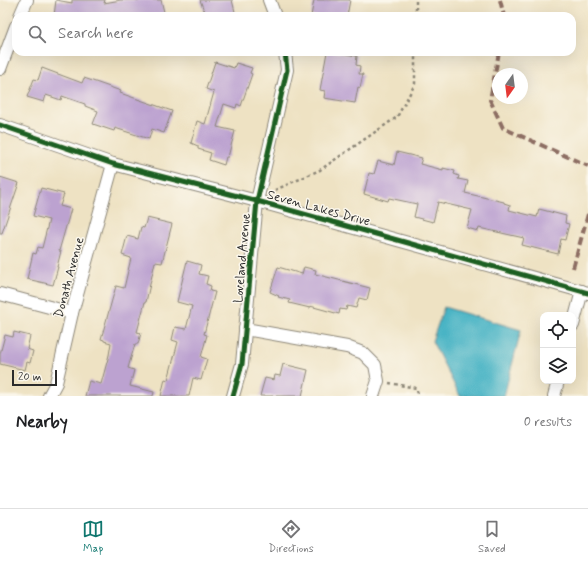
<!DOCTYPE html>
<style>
:root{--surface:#fff;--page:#f2f2f2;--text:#202124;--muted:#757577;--line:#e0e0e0;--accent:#0f766e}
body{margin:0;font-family:Mynerve,sans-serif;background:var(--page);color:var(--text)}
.controls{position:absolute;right:12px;bottom:12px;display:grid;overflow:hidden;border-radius:8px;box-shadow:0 4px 16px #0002}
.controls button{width:36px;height:36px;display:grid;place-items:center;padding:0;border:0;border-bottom:1px solid var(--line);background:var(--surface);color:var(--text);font:20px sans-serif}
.compass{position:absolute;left:492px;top:68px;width:36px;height:36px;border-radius:50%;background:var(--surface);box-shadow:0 4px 16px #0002;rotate:194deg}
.scale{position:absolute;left:12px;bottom:10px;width:45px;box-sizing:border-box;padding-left:4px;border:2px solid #2b2b2b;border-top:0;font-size:11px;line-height:14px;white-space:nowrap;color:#2b2b2b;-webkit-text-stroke:3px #fbf7ec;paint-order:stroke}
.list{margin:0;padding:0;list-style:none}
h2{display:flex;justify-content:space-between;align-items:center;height:52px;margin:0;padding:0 16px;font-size:17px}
h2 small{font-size:13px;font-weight:400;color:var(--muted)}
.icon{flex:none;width:22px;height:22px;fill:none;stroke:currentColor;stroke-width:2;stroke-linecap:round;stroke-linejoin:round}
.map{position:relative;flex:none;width:588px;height:396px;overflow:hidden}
.search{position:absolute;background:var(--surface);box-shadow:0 4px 16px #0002;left:12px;right:12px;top:12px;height:44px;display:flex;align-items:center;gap:10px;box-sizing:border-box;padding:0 14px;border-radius:12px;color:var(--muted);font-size:15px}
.sheet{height:112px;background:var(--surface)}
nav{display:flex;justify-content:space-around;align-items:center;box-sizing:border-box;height:56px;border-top:1px solid var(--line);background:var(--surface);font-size:11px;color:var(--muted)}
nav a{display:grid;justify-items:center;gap:2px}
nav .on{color:var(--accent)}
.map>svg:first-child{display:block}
.water{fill:#48b4c5;stroke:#3a7078}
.building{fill:#bca2d0}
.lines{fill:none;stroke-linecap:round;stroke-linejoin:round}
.street-casing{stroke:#8c8677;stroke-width:14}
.path{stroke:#8c8677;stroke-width:2.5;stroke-dasharray:3 3;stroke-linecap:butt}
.street{stroke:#fff;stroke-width:12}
.quiet{stroke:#8d6e63;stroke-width:4;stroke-dasharray:8 4;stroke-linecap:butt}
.cycleway-casing{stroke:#fbf7ec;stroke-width:8}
.cycleway{stroke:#1b5e20;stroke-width:5}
.labels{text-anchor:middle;stroke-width:3;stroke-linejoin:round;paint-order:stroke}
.street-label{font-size:13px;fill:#2b2b2b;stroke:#fbf7ec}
</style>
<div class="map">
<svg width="588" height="396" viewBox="0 0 588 396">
<rect width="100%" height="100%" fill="#fbf7ec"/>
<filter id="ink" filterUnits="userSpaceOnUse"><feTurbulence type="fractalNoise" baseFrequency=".025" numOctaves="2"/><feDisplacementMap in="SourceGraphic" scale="8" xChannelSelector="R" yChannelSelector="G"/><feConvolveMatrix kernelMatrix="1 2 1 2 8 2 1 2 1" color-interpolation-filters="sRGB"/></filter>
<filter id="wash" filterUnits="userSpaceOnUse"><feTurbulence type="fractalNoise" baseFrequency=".012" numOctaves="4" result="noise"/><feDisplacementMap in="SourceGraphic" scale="16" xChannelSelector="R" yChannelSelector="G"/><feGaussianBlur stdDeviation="0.9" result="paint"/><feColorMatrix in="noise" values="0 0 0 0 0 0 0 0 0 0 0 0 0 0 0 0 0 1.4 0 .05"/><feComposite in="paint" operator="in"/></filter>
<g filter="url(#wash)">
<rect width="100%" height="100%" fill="#eee2c3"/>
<polygon class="water" points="444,307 521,330 504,396 460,396 432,341"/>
<g id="blocks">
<g class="building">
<polygon points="56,0 72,3 72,0 105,0 104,3 121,0 161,0 165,16 54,16"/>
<polygon points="200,0 232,0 236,16 206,16"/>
<polygon points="314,0 350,0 347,16 311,16"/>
<polygon points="327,52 334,52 357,56 356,65 360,66 359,74 363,74 360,88 358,87 355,103 324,98 325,91 320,90"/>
<polygon points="215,62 234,68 236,63 252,68 250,73 252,74 241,106 237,104 236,108 224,104 217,127 235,131 228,157 226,157 224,165 209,160 211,153 198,149 198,146 191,143 197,121 205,124 214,92 206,89"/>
<polygon points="42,68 82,83 84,78 121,91 120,93 172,111 164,133 152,129 149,139 115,128 114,131 93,124 98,111 85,106 85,104 62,96 61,100 46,95 44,102 27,97 34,79 38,80"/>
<polygon points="397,152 422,158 420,164 443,170 443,168 455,171 454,174 459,176 458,179 468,181 465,193 504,202 504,203 510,205 509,210 537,217 539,209 566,216 565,223 569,224 565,240 561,239 558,254 522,245 524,238 479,228 478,231 467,228 472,210 438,202 433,222 414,217 417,204 389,198 388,201 364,194 369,173 374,174 378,161 394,165"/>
<polygon points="0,177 19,183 2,233 0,233"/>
<polygon points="41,188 64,194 60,206 71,209 59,251 61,251 57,267 58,267 53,285 27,279 33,253 36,254 38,247 42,248 49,220 33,216"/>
<polygon points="147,218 172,224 162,263 155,262 146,302 145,302 137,332 141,333 138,344 135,344 128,368 134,370 130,386 154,392 153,396 85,396 89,381 101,384 109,355 111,343 104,341 104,340 101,339 116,286 124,288 131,258 122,255 127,236 138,239 141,227 144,228"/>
<polygon points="187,261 201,265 199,274 208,276 206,284 211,286 210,291 215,292 204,334 207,335 201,357 207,359 201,380 193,378 189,396 161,396 165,379 168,380 178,342 172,340 175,327 186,329 192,306 177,302"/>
<polygon points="278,267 302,274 304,267 316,270 315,274 370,288 367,300 359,298 356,308 347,306 346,310 340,309 339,314 310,306 310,308 289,303 290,300 278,297 279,296 270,292"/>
<polygon points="14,332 30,336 27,349 33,351 30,363 27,362 25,370 0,364 0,354 5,335 13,337"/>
<polygon points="283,364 308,370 302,396 260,396 265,378 274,380 275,375 280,376"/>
</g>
</g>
</g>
<g filter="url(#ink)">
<use href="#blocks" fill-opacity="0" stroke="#8c8677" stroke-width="1"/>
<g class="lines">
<g class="street-casing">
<g id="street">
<polyline points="269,0 275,16"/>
<polyline points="20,16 27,0"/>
<polyline points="0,69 16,26"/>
<polyline points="0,125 113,164 257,201 588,293"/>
<polyline points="0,294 72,313"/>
<polyline points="573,325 582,291"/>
<polyline points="245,329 347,347 363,353 375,365 378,381 373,396"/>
<polyline points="49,396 56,383 72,313 113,164"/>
<polyline points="233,396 242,364 257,201 287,70 285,52"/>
<polyline points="554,396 558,381"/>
</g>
</g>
<g class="path">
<polyline points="416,16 416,0"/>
<polyline points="275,190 320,170 397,117 415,84 415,52"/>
<polyline points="389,383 416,388 419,396"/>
</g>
<use href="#street" class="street"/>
<g class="quiet">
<polyline points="500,0 504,16"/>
<polyline points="499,52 490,100 503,128 588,166"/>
<polyline points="573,268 588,214"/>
</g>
<g class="cycleway-casing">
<g id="cycleway">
<polyline points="0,125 113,164 257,201 588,293"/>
<polyline points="233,396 242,364 257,201 287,70 285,52"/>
</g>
</g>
<use href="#cycleway" class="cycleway"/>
</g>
</g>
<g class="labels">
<g class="street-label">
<text transform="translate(319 207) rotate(15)" y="5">Seven Lakes Drive</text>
<text transform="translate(241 258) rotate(-85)" y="5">Loveland Avenue</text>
<text transform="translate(68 277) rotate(-75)" y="5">Donath Avenue</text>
</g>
</g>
</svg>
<div class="controls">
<button><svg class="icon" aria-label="locate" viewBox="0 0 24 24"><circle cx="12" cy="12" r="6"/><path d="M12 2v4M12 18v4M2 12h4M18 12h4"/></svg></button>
<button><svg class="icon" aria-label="layers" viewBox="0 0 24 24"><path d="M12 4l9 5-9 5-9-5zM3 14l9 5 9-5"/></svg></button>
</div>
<svg class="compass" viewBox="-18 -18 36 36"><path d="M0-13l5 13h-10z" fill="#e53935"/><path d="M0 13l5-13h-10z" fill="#757577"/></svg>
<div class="scale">20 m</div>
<div class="search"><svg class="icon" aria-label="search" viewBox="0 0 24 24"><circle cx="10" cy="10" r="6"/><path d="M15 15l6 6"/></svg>Search here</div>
</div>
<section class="sheet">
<h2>Nearby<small>0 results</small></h2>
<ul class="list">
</ul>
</section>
<nav>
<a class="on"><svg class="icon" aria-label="map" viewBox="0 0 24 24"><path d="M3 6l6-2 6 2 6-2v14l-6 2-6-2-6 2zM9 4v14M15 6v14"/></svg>Map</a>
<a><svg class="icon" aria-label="directions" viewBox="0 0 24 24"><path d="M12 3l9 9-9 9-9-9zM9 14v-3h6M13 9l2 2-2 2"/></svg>Directions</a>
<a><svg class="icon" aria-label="saved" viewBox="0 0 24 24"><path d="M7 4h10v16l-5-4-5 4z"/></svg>Saved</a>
</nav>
